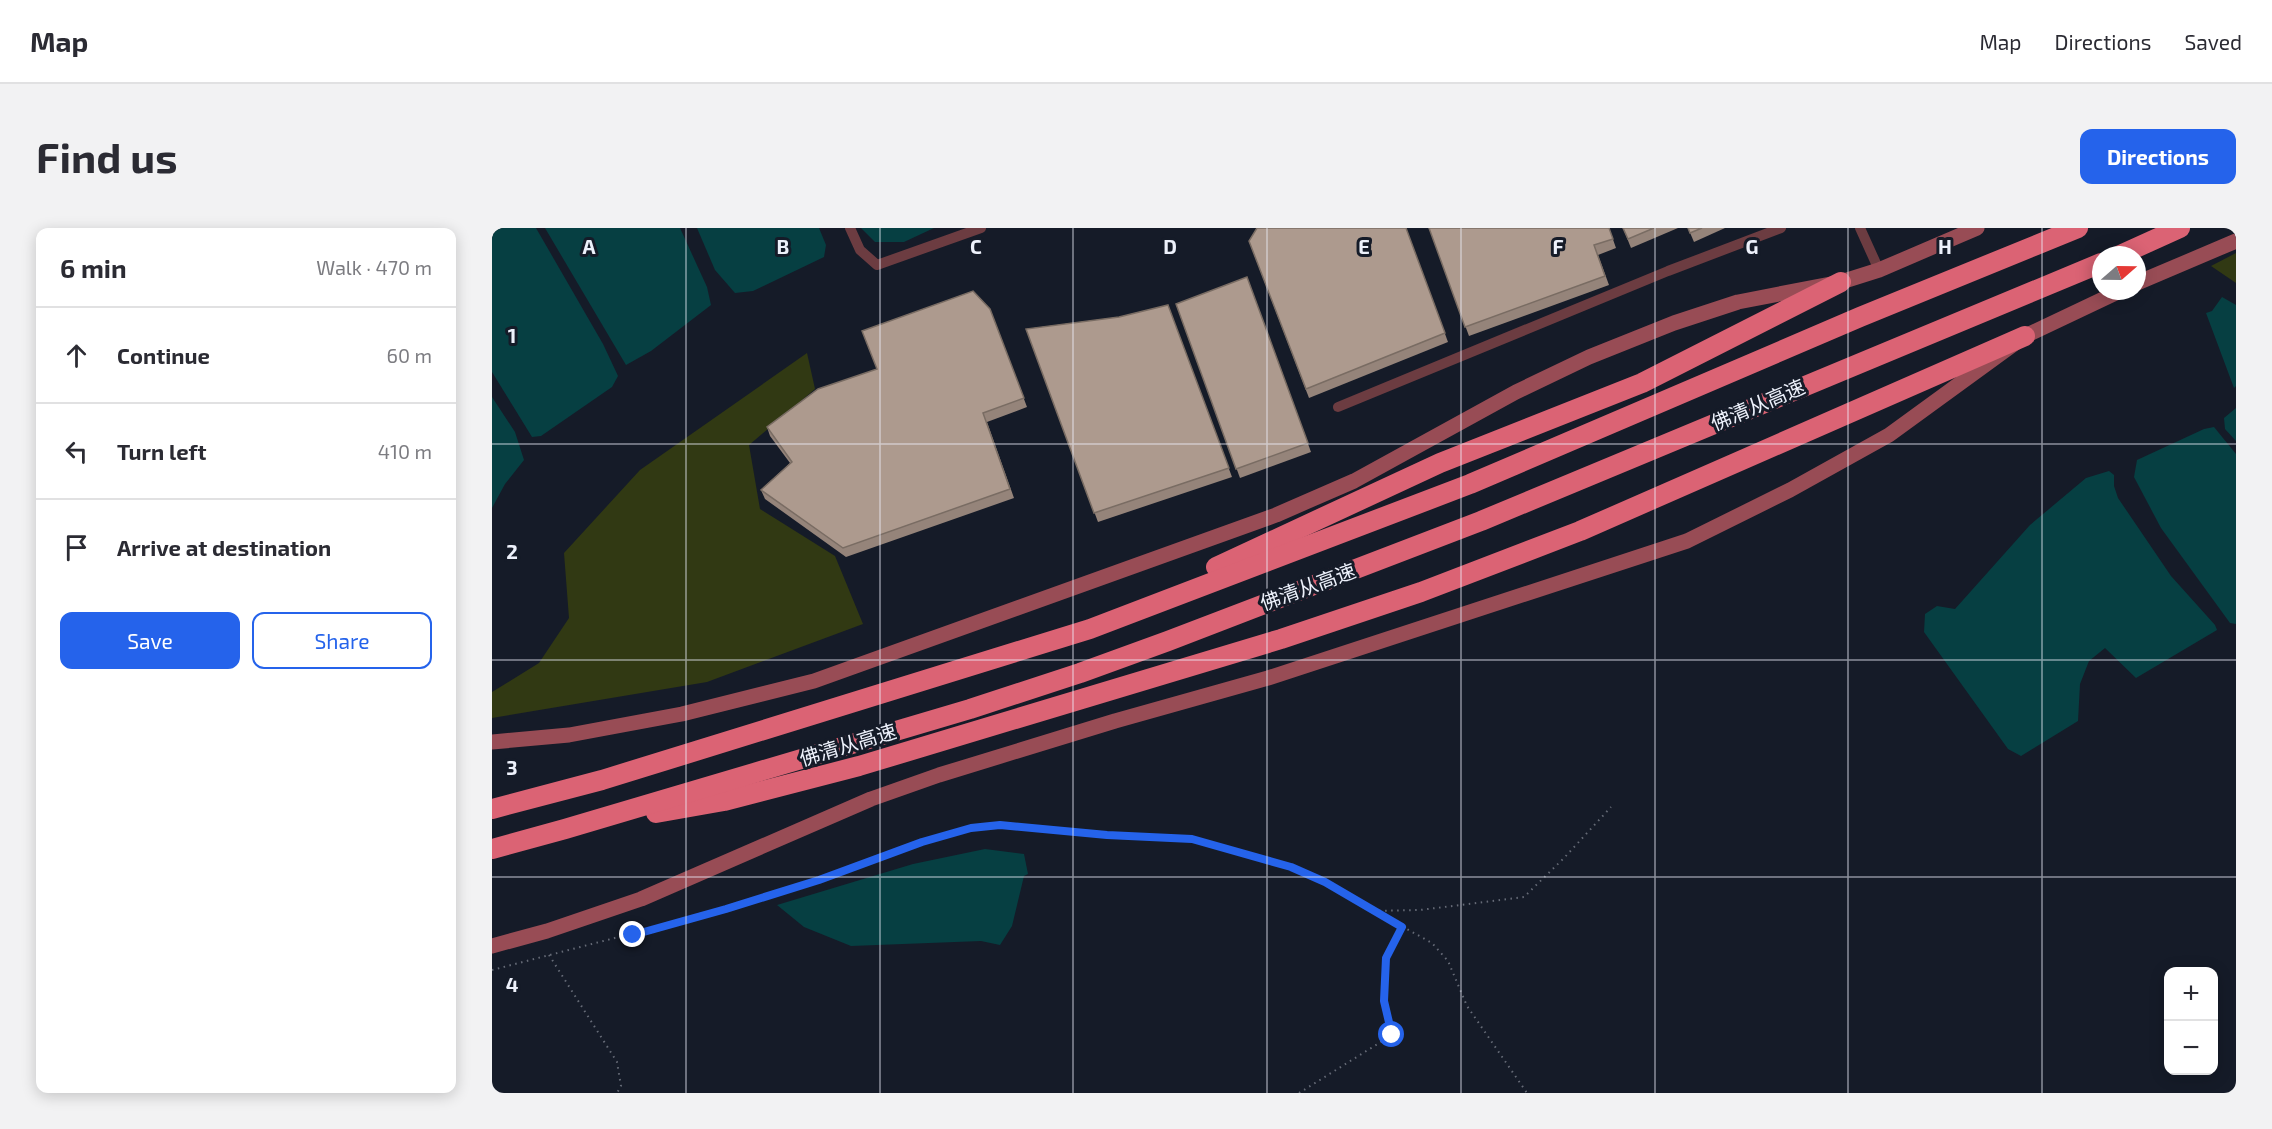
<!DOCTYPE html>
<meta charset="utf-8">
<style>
:root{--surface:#fff;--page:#f2f2f3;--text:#2b2b33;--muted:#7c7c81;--line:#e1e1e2;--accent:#2563eb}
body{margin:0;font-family:"Exo 2","Noto Sans SC",sans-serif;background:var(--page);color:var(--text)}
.controls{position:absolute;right:18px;bottom:18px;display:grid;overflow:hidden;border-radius:12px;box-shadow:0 3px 15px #0003}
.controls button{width:54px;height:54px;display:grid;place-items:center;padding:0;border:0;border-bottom:2px solid var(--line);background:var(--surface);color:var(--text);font:30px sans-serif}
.compass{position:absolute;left:1600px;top:18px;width:54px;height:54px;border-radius:50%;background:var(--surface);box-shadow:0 3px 15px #0003;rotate:70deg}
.stop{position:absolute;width:18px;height:18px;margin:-14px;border:4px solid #2563eb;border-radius:50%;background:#fff}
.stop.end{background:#2563eb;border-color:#fff;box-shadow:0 2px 6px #0008}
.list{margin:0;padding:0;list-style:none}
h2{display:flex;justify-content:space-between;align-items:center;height:78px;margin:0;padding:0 24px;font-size:26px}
h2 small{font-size:20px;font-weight:400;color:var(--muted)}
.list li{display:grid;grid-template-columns:39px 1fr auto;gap:18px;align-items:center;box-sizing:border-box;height:96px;padding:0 24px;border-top:2px solid var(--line)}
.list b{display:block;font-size:22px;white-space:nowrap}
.list em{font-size:20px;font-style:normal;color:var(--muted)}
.actions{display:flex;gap:12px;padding:18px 24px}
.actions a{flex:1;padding:14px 0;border:2px solid var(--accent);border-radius:12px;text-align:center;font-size:21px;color:var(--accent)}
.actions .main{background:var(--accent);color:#fff}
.icon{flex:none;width:33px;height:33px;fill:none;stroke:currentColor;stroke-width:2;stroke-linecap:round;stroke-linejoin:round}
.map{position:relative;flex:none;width:1744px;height:865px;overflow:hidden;border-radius:12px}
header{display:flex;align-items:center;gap:36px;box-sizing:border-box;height:84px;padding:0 30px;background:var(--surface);border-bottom:2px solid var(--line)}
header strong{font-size:28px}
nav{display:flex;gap:33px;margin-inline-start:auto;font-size:21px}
.intro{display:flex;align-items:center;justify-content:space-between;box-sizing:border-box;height:144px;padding:0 36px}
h1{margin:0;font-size:42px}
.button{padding:15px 27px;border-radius:12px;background:var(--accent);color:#fff;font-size:21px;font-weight:700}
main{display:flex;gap:36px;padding:0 36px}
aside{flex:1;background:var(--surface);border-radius:12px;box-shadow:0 3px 15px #0003}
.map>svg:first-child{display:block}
.green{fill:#313913}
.water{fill:#063f42}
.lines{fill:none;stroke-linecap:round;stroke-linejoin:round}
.path{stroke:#666b77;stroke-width:2;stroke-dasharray:1.5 4.5;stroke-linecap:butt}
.street{stroke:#6c3c41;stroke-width:10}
.secondary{stroke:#984c55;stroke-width:15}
.highway{stroke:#db6374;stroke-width:20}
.wall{fill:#95847a}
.building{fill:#ad9a8e;stroke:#796c63;stroke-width:1.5}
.route{stroke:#2563eb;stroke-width:8}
.grid{fill:none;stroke:#edf1fb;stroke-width:1.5;stroke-opacity:0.55}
.labels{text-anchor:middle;stroke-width:6;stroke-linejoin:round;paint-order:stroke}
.street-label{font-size:20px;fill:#edf1fb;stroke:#151b28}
.grid-label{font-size:20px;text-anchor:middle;font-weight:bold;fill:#edf1fb;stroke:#151b28;stroke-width:6;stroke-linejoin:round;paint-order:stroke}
</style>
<header>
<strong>Map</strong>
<nav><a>Map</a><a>Directions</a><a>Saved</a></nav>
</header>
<div class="intro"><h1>Find us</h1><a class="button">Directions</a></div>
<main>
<aside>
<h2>6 min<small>Walk · 470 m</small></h2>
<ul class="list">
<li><svg class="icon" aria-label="ahead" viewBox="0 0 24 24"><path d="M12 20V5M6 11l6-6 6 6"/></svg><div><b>Continue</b></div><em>60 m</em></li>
<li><svg class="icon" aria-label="left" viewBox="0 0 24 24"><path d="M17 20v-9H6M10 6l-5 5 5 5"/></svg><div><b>Turn left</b></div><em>410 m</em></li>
<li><svg class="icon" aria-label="arrive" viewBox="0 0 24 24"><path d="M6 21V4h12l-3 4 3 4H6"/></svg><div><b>Arrive at destination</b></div></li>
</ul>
<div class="actions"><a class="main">Save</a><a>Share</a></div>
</aside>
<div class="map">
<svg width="1744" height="865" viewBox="0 0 1744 865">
<rect width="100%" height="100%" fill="#151b28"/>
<g class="green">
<polygon points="1744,25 1744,55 1719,38"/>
<polygon points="315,125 323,161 257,217 268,281 343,328 371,396 215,454 0,490 0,464 47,435 77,390 72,325 148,242"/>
</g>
<g class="water">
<polygon points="0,0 44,0 111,116 126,148 120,159 49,208 40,209 0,144"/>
<polygon points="53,0 188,0 215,59 219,77 159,123 134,137"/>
<polygon points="205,0 327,0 334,17 332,29 261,63 243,65 223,42"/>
<polygon points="369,0 442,0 412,14 383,14"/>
<polygon points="1730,69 1744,77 1744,158 1742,160 1714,85 1720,83"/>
<polygon points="0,169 23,204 32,232 13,256 0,280"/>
<polygon points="1744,180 1744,213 1733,201 1732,190"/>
<polygon points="1722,199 1744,226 1744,396 1738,395 1669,300 1642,249 1645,232 1712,201"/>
<polygon points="1617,243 1622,247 1622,258 1626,270 1679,348 1723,397 1725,402 1644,450 1613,420 1597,433 1588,456 1586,493 1529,528 1516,521 1432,404 1433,386 1445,378 1463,381 1538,297 1594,250"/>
<polygon points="493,621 532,626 536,646 532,648 520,698 508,717 489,713 359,718 312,699 285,677 421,636"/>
</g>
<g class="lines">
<g class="path">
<polyline points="884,684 940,715 956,733 975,778 1035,865"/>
<polyline points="57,727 125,834 129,858 125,865"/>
<polyline points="0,742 234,681 327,652 430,614 479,600 508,597 615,607 700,611 799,639 833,654 881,683 928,682 1032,669 1072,630 1119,579"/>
<polyline points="807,865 900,807 892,773 894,730 910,699"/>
</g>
<g class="street">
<polyline points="358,0 368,22 385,37 489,0"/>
<polyline points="1368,0 1387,42"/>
<polyline points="846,179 1176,43 1289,0"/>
</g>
<g class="secondary">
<polyline points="1645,55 1744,13"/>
<polyline points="0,514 77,507 190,486 322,453 784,287 862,253 1024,164 1097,129 1182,95 1246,74 1349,54 1387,42 1485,0"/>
<polyline points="0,718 55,703 149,671 379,571 447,547 623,493 776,450 1195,313 1298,262 1397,207 1533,108 1628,63"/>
</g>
<g class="highway">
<polyline points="1628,27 1688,0"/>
<polyline points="724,339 948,235 1150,155 1349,54"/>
<polyline points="0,581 110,552 598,401 978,256 1368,89 1586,0"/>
<polyline points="164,585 232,573 367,538 789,411 929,364 1088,303 1533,108"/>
<polyline points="0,621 73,601 478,481 588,445 676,413 989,293 1609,35"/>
</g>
</g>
<g class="wall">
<polygon points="914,0 956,114 817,170 757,13"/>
<polygon points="937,0 1117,0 1124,20 1106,27 1117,57 977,108"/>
<polygon points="1131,0 1186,0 1139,20"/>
<polygon points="1196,0 1233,0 1202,14"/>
<polygon points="755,49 819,224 748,250 684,76"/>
<polygon points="676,77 740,249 606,294 534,101 627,89"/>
<polygon points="498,81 535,179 495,194 522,270 354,329 273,271 269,262 298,235 278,208 275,199"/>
</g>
<g class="building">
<polygon points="765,0 914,0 953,105 814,161 757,13"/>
<polygon points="937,0 1117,0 1121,11 1102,17 1113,48 973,99"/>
<polygon points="1131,0 1162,0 1136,11"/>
<polygon points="1196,0 1210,0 1198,5"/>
<polygon points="755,49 816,215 744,241 684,76"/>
<polygon points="481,63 498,81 532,170 491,185 518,261 351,320 269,262 300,234 275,199 326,161 385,141 370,103"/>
<polygon points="676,77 737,240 602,285 534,101 627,89"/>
</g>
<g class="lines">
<polyline class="route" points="141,707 234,681 327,652 430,614 479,600 508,597 615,607 700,611 799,639 833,654 910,699 894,730 892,773 900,807"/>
</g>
<path class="grid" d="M 194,0 L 194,865M 388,0 L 388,865M 581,0 L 581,865M 775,0 L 775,865M 969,0 L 969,865M 1163,0 L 1163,865M 1356,0 L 1356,865M 1550,0 L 1550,865M 0,216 L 1744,216M 0,432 L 1744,432M 0,649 L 1744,649"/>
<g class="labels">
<g class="street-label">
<text transform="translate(1266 177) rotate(-23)" y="7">佛清从高速</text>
<text transform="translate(816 359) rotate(-20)" y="7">佛清从高速</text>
<text transform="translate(356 517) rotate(-17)" y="7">佛清从高速</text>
</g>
</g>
<g class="grid-label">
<text x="97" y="26">A</text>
<text x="291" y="26">B</text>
<text x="484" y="26">C</text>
<text x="678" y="26">D</text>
<text x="872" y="26">E</text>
<text x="1066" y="26">F</text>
<text x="1260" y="26">G</text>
<text x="1453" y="26">H</text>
<text x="20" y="115">1</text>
<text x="20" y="331">2</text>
<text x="20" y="547">3</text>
<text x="20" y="764">4</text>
</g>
</svg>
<div class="controls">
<button>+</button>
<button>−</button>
</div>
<svg class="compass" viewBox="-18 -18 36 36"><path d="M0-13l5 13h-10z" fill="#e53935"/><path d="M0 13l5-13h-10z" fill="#7c7c81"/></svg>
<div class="stop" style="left:900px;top:807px"></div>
<div class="stop end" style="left:141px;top:707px"></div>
</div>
</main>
